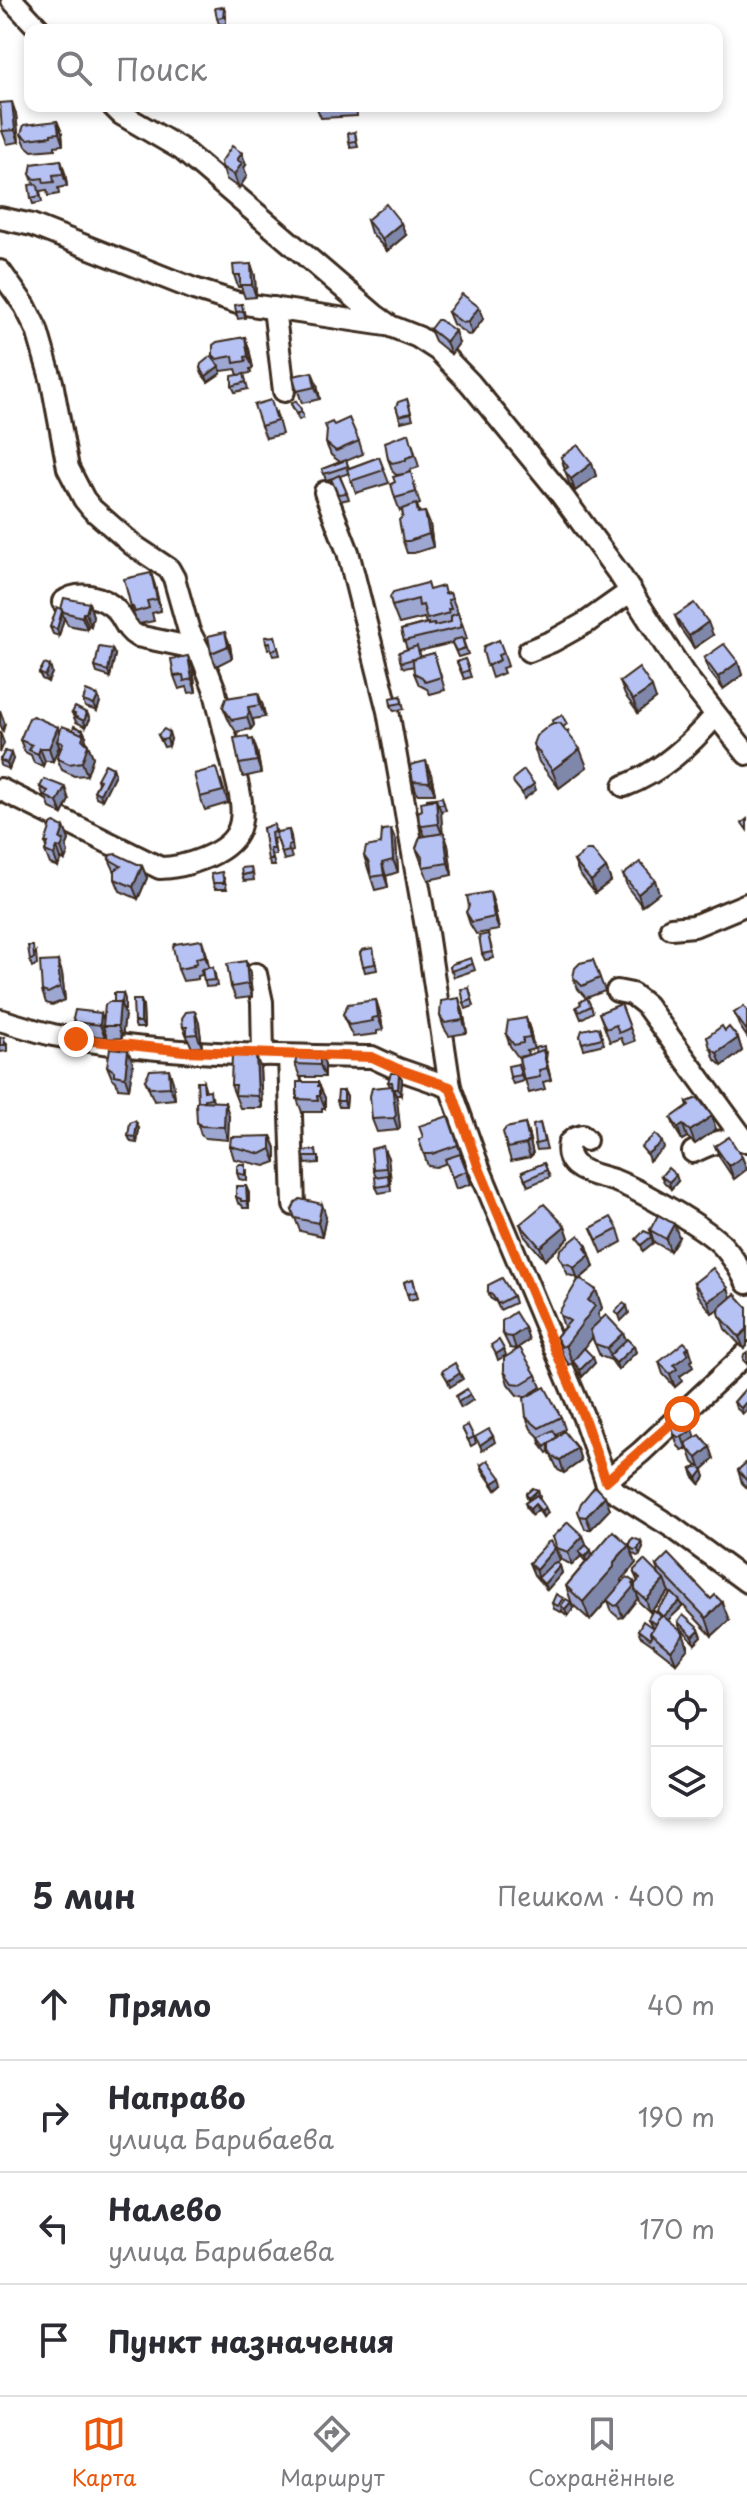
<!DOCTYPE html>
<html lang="ru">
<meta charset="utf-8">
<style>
:root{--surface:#fff;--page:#f2f2f3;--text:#2b2b33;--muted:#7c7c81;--line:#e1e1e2;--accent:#ea580c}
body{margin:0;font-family:"Playpen Sans",sans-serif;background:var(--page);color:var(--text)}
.controls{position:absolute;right:24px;bottom:24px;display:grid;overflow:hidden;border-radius:16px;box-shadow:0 4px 12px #0003}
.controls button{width:72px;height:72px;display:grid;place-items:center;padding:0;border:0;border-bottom:2px solid var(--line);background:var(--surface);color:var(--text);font:40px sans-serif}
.stop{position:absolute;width:24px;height:24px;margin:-18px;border:6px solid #ea580c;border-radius:50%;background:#fff}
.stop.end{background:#ea580c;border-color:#fff;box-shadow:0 2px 8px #0008}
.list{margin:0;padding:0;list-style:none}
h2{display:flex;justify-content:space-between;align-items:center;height:104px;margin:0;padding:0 32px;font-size:34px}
h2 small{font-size:26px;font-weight:400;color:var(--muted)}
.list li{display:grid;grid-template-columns:52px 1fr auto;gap:24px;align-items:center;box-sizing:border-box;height:112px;padding:0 32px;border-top:2px solid var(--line)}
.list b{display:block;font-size:30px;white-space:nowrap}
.list p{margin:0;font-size:26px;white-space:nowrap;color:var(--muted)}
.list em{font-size:26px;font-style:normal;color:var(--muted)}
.icon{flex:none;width:44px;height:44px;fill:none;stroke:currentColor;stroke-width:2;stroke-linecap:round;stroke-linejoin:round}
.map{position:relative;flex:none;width:747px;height:1843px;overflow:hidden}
.search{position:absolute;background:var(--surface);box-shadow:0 4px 12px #0003;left:24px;right:24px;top:24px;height:88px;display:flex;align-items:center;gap:20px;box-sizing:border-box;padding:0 28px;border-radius:16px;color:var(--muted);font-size:30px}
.sheet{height:552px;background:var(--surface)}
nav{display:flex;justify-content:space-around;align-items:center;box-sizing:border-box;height:112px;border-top:2px solid var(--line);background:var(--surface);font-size:22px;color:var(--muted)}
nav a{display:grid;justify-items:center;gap:4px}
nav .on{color:var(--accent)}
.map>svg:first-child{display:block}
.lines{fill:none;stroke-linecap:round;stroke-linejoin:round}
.minor-casing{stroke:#3b2a1e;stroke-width:26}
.minor{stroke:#fff;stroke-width:20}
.wall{fill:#9da7d1;stroke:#3b2a1e;stroke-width:2}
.shaded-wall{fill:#7f88aa;stroke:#3b2a1e;stroke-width:2}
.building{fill:#b6c2f3;stroke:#3b2a1e;stroke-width:2}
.route{stroke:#ea580c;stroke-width:10}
</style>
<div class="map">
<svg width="747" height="1843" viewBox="0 0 747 1843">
<rect width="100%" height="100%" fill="#fff"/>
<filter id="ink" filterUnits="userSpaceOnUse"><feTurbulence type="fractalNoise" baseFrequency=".0125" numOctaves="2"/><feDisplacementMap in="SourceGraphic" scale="16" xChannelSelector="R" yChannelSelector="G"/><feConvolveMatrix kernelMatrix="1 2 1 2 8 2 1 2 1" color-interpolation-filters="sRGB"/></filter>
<g filter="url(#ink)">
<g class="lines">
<g class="minor-casing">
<g id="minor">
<polyline points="12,0 40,30"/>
<polyline points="113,106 121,114 181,149 376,316 390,326 418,337 438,350 470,383 560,493 620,575 684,674 747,754"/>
<polyline points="0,218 32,225 194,289 238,303 386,325"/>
<path d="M 0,271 L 25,306 L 37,330 L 52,382 L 68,468 L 84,499 L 92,509 L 133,545 L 169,569 L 174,578 L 189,631 L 201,654 L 214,688 L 239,790 C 242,804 244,820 237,833 C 226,855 182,868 160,868 L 0,789"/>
<polyline points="274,308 284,391"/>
<polyline points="325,492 348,552 388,711 427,933 450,1087 479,1168 584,1418 606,1481 613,1490 672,1527 747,1582"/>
<path d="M 63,602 C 79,590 104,596 117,611 C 125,620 126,630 137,636 L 185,646 L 201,654"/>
<polyline points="529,651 553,641 587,622 631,591"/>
<path d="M 624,786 C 661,772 690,745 715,716"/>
<polyline points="671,928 694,926 747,904"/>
<polyline points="256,974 262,1002 263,1055"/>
<polyline points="617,991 632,994 646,1005 745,1141"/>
<path d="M 0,1020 C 18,1025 35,1031 53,1035 C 158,1055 266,1055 372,1057 L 398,1069 L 450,1087"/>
<polyline points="289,1056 294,1205"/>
<path d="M 586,1140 L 582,1136 L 575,1138 L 569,1143 C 567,1152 568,1158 575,1165 C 587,1175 602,1176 616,1181 C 641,1191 705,1227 723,1246 C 733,1257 740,1269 747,1283"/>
<path d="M 693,1152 C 712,1143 726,1137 747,1141"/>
<polyline points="606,1481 641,1452 747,1353"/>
</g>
</g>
<use href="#minor" class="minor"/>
</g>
<g class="wall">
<polygon points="224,7 226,13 226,24 219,24 217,18"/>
<polygon points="316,106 356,106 357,116 321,118"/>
<polygon points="16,114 19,142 7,144 2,131"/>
<polygon points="57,121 62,133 63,145 55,146 55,149 32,151 26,146 21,134"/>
<polygon points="355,132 358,147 351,148 349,142"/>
<polygon points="221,162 246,165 244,168 247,176 239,188 226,179"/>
<polygon points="65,173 67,186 58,188 59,194 48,196 47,190 40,191 42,202 33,204 31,198 34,184 30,174"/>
<polygon points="367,220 406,235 387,251 371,233"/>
<polygon points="251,264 255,276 256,297 245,298 241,287 238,287 234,275"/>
<polygon points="244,311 245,318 238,319 236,312"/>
<polygon points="448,312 483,319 472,334 468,335 453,324"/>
<polygon points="430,329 459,343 451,354 435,341"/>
<polygon points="245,337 249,349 253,368 250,369 251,373 244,374 248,389 235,392 232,386 238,375 236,369 222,371 220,369 221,373 208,382 202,374 200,368 215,362 213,355"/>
<polygon points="293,376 317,384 320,399 302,403"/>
<polygon points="407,399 413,419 401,422 396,406"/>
<polygon points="296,401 303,415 303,418 299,420 291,404"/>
<polygon points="276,412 282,434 266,438 261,426"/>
<polygon points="334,425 359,441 363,454 346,461 349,468 379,457 389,483 356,493 349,473 340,476 349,499 340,501 331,479 333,478 326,480 322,469 340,462 331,455 326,443"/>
<polygon points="413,446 419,467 410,470 420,504 417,505 420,513 430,524 433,547 414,553 407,553 403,541 403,516 402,510 400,511 395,498 407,474 396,475 393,472 388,459"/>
<polygon points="561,457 592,463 596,476 575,491 569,483"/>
<polygon points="151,573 161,611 152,613 154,621 139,624 137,620 136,620 131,607"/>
<polygon points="429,590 446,594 450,593 463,626 467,639 463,640 468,654 458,657 452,643 419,651 421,657 434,653 445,690 430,694 427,689 419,685 414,673 414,666 405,668 402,666 400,660 407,649 401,630 426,623 424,618 399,624 392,606"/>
<polygon points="89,603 93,616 91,626 88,625 87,629 68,625 64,618 59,636 53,634 50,627 61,609"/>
<polygon points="675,616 713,635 694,648 680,628"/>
<polygon points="275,636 280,655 273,656 271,649 268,649 266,643"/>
<polygon points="499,640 508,666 502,668 504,673 492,678 483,651"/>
<polygon points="230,645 232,658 216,666 211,653"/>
<polygon points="115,655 110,677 97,673 95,667"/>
<polygon points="704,658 738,662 742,675 723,689 709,671"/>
<polygon points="465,659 471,677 464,679 457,662"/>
<polygon points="50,666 52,673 48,682 42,679 39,673"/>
<polygon points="193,669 196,692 189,693 187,687 179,689 174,676"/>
<polygon points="620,682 656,699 638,713 625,695"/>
<polygon points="258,693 263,706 265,717 253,719 254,725 251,729 236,732 228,719 223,707"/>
<polygon points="98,696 100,702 97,711 85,707 83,701"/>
<polygon points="401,696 404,709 394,711 391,705"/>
<polygon points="72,713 87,713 90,719 86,727 76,722"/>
<polygon points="569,730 567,732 587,767 559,788 539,762 533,744"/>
<polygon points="60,732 86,736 85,738 93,757 87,775 74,776 62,770 57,758 60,749 59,746 53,761 45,761 43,766 34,763 31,755 25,752 20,740"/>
<polygon points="158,735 171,739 169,746 164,747"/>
<polygon points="257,751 261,773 243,777 239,764"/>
<polygon points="0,758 13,759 9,769 1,766"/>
<polygon points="113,768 115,774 102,800 96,797 94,791 98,783 97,779"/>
<polygon points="431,774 435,794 417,794 413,781"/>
<polygon points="221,780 228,803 205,810 200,797"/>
<polygon points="40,787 69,800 62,814 50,808 47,800 45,799"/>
<polygon points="442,797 446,810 440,811 442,833 448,845 452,875 428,880 416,848 425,836 419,822"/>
<polygon points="64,827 69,840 66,847 68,853 65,860 61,859 58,867 50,864 45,851 47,846 45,843"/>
<polygon points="263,828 276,830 276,833 289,830 291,836 293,851 290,852 292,858 284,860 277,838 273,839 276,855 272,855 275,866 270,866"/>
<polygon points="396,841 398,872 386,876 388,887 375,890 364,856"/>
<polygon points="109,859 142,866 147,878 138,899 120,891 115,879 115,872"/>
<polygon points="574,861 606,868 611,881 595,893 579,873"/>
<polygon points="253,873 254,880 244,881 242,875"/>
<polygon points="623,875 659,893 642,906 628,888"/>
<polygon points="224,878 227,889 215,889 213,883"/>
<polygon points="490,892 494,905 499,930 476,934 470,924 466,912"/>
<polygon points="488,934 494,958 485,960 482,954"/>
<polygon points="373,948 377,970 365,972 360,953"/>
<polygon points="36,952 37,965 32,967 30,961"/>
<polygon points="206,952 209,968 215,974 217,986 206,987 202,970 201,970 202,975 198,976 198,979 183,981 178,969"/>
<polygon points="471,958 475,970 454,977 450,967"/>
<polygon points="593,960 605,991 586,998 578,989 573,977"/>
<polygon points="58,961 62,973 65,1000 52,1005 46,1003 42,991"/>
<polygon points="246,961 250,973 252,997 236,999 231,987"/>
<polygon points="469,988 474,1006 466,1009 464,1003"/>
<polygon points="123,993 125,999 125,1010 123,1010 125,1014 122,1038 108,1039 105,1032 105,1037 80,1035 73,1019 104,1019 114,1002"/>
<polygon points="376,1000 380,1013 383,1030 377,1031 377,1034 353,1037 348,1027 343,1014"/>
<polygon points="621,1004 635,1041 624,1045 621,1038 610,1042 599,1013"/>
<polygon points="143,1006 144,1028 136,1028 134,1022"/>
<polygon points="591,1006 593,1012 581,1019 576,1007"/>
<polygon points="463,1011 467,1033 449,1036 444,1028 440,1016"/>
<polygon points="747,1011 747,1037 739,1025 734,1013"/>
<polygon points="526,1018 530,1030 534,1049 527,1051 528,1055 518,1057 510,1046 506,1034"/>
<polygon points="199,1023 202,1047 192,1048 183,1027"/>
<polygon points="599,1028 604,1044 584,1049 580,1036"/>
<polygon points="725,1031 738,1038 742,1051 722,1066 715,1060 707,1037"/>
<polygon points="0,1038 7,1044 7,1051 0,1052"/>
<polygon points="547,1052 546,1060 551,1080 543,1082 545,1089 529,1093 519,1058"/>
<polygon points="133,1063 129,1089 118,1088 116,1081 112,1078 107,1066"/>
<polygon points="295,1064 325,1064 325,1077 300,1077"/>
<polygon points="518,1064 523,1081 513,1084 510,1077"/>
<polygon points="260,1067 262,1108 240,1108 231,1085"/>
<polygon points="402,1079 401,1095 396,1095 400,1128 398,1130 377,1132 372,1119 390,1086 388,1082"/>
<polygon points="145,1080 173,1082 175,1099 154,1101"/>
<polygon points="203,1081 206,1091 212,1096 213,1102 229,1115 228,1140 205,1138 201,1135 197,1122 198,1102"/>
<polygon points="319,1086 325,1098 325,1109 322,1109 322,1112 302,1112 297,1099"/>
<polygon points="344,1091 347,1097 346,1107 339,1107 337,1101"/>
<polygon points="687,1102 716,1129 695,1144 687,1137 682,1140 676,1130 671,1118 688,1106"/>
<polygon points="448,1116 471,1184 456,1189 447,1163 436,1167 428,1166 419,1140"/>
<polygon points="540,1123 547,1149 537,1150 535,1144"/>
<polygon points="525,1124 529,1136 533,1154 530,1157 511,1161 507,1148"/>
<polygon points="139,1129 137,1143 131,1142 128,1136"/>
<polygon points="271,1136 276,1148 276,1162 265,1166 234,1159 230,1146"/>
<polygon points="715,1146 747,1169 734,1179 720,1158"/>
<polygon points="304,1157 319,1157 319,1163 306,1164"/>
<polygon points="388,1158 391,1191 379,1193 376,1187 376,1177 373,1169"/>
<polygon points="544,1163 550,1177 528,1186 522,1172"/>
<polygon points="247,1170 247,1181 239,1179 237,1173"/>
<polygon points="661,1176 678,1181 671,1189 664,1182"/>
<polygon points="249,1193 249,1208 243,1208 242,1205 238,1203 236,1197"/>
<polygon points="292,1210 326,1216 322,1236 300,1231"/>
<polygon points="520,1224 565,1226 569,1238 545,1260 525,1237"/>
<polygon points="591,1228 618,1229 622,1242 602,1253"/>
<polygon points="650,1230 679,1237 670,1251 654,1242"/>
<polygon points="587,1246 594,1267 579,1280 596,1290 602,1308 598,1314 600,1321 623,1333 626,1340 636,1352 618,1370 611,1360 600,1356 592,1337 584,1348 595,1363 582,1377 575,1367 573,1363 569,1365 563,1356 556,1337 564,1327 560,1315 578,1280 576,1277 568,1275 559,1256"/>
<polygon points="413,1279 418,1298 409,1300 404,1282"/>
<polygon points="694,1283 731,1297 747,1307 747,1346 744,1349 725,1329 719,1312 720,1308 712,1313 698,1295"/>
<polygon points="488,1292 513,1296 515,1303 500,1310 496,1302 490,1298"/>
<polygon points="525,1328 529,1340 516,1349 510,1348 502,1332"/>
<polygon points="693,1360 691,1361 693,1367 680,1376 682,1381 675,1387 663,1374 659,1362"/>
<polygon points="504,1371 536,1375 541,1387 525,1397 517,1395 508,1384"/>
<polygon points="747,1387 747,1410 743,1414 736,1408 734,1402"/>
<polygon points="526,1417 561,1417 565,1429 556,1434 557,1437 577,1448 581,1461 564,1473 558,1470 549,1451 547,1453 541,1445 539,1438 540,1438 531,1429"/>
<polygon points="462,1428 474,1437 476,1443 471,1446"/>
<polygon points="672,1428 696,1438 710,1447 714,1459 702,1470 705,1477 700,1484 693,1476 691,1469 698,1467 693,1462 688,1448 682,1450 678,1446"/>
<polygon points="747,1462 747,1488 742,1483 738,1470"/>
<polygon points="481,1465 503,1484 496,1490 483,1471"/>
<polygon points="538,1490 540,1497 539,1498 545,1507 548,1513 543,1517 538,1510 532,1515 527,1509 525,1503 528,1501 526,1494"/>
<polygon points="605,1496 610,1509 591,1529 585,1529 578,1511"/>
<polygon points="583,1536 587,1546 593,1555 629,1545 643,1547 640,1555 637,1556 632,1553 636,1563 621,1580 621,1584 634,1582 635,1587 638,1582 634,1573 659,1575 656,1566 729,1620 712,1636 681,1603 682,1607 668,1620 688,1645 688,1648 676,1663 654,1646 654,1643 653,1645 640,1636 638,1630 653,1628 648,1619 659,1615 657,1611 671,1594 668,1590 669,1592 650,1612 639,1602 638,1598 623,1617 619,1618 612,1612 608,1600 590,1620 572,1604 566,1586 586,1562 581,1556 572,1565 562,1560 553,1537"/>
<polygon points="560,1560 557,1563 560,1566 562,1573 547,1590 534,1575 529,1563"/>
<polygon points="563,1598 564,1601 571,1602 573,1609 568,1616 563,1612 562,1610 561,1612 554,1609 552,1603"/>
<polygon points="678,1622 699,1629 702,1637 695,1644 680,1628"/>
</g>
<g class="shaded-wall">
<polygon points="12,102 16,114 19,142 15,130"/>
<polygon points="57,121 62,133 63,145 59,133"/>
<polygon points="242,153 246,165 244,168 247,176 239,188 234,175 237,160"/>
<polygon points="61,160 65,173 67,186 63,174"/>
<polygon points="401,223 406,235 387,251 382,239"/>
<polygon points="251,264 255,276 256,297 252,285"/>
<polygon points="479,307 483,319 472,334 468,322"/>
<polygon points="455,331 459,343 451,354 446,342"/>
<polygon points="245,337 249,349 253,368 248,356"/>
<polygon points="219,366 221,373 208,382 206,376"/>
<polygon points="312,372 317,384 320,399 315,387"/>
<polygon points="592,463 596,476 575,491 571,479"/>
<polygon points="425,512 430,524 433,547 429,534"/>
<polygon points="151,573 155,585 161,611 157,599"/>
<polygon points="89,603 93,616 91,626 86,613"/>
<polygon points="62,612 64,618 59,636 57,629"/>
<polygon points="83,613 88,625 87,629 82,617"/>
<polygon points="708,622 713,635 694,648 689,636"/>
<polygon points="225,632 230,645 232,658 228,646"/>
<polygon points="112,649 115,655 110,677 108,671"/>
<polygon points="188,656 193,669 196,692 192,679"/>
<polygon points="738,662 742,675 723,689 718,677"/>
<polygon points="50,666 52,673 48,682 45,676"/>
<polygon points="652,687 656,699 638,713 633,700"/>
<polygon points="258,693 263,706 265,717 260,705"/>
<polygon points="98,696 100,702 97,711 94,705"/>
<polygon points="248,707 254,725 251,729 247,717"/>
<polygon points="0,710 5,724 3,731 0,724"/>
<polygon points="87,713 90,719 86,727 84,721"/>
<polygon points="58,727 62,739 57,741 59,746 53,761 49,748"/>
<polygon points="83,730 86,736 85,738 93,757 87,775 82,762 81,736"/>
<polygon points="0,732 4,743 0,753"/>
<polygon points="169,732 171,739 169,746 167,739"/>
<polygon points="253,739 257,751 261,773 257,761"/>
<polygon points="40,748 45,761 43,766 38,754"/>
<polygon points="580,749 587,767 559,788 552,770"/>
<polygon points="11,753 13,759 9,769 7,763"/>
<polygon points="426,761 431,774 435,794 430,782"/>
<polygon points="113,768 115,774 102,800 100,794"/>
<polygon points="534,784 536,790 524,799 522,793"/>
<polygon points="65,787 69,800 62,814 57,802"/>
<polygon points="436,799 441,811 443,836 438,824"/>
<polygon points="64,827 69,840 66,847 68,853 65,860 61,848 60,839"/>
<polygon points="391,829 396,841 398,872 393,860"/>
<polygon points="444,833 448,845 452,875 448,863"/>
<polygon points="57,847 61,859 58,867 54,855"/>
<polygon points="382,863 386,876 388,887 384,875"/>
<polygon points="142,866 147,878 138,899 133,887"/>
<polygon points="606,868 611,881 595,893 591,881"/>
<polygon points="655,880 659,893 642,906 638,894"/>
<polygon points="490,892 494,905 499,930 494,917"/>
<polygon points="202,940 206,952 209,968 205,956"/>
<polygon points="58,961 62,973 65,1000 60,987"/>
<polygon points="246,961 250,973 252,997 248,984"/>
<polygon points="459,998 463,1011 467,1033 463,1020"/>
<polygon points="141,1000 143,1006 144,1028 141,1022"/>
<polygon points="376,1000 380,1013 383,1030 378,1017"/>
<polygon points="120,1002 125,1014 122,1038 118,1026"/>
<polygon points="195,1011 199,1023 202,1047 197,1034"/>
<polygon points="101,1013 106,1025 103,1026 105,1032 105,1037 100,1025"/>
<polygon points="526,1018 530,1030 534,1049 530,1037"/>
<polygon points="738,1038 742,1051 722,1066 717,1053"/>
<polygon points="128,1050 133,1063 129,1089 125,1077"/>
<polygon points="543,1050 547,1063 551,1080 547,1068"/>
<polygon points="320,1052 325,1064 325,1077 320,1065"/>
<polygon points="256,1055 260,1067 262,1108 258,1096"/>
<polygon points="169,1069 173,1082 175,1099 170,1087"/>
<polygon points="399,1073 402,1079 401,1095 398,1089"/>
<polygon points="318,1082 325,1098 325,1109 320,1096"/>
<polygon points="392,1086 397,1098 400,1128 398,1130 394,1118"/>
<polygon points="344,1091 347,1097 346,1107 344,1101"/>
<polygon points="225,1102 229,1115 228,1140 224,1127"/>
<polygon points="712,1116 716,1129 695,1144 690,1131"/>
<polygon points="137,1123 139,1129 137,1143 135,1137"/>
<polygon points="525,1124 529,1136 533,1154 530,1157 526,1144"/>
<polygon points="683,1125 687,1137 682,1140 678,1128"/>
<polygon points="271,1136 276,1148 276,1162 271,1149"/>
<polygon points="662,1142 664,1148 649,1161 647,1154"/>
<polygon points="383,1146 388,1158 391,1180 386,1168"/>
<polygon points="742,1157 747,1169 734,1179 729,1166"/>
<polygon points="676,1175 678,1181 671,1189 669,1182"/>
<polygon points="246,1186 249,1193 249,1208 247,1201"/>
<polygon points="322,1204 326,1216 322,1236 318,1223"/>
<polygon points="674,1224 679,1237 670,1251 666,1239"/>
<polygon points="565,1226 569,1238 545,1260 540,1247"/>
<polygon points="651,1234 653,1243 643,1251 641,1245"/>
<polygon points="587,1246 594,1267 578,1280 574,1268 585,1248"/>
<polygon points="728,1288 732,1300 712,1313 708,1301"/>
<polygon points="596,1290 602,1308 598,1314 602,1324 573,1364 566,1345 588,1300"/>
<polygon points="627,1306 629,1313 621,1321 619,1315"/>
<polygon points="525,1328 529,1340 516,1349 512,1337"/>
<polygon points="747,1329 747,1346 744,1349 739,1337"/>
<polygon points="623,1333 628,1345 611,1358 607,1348"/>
<polygon points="634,1346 636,1352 618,1370 616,1363"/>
<polygon points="689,1347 693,1360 691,1361 693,1367 680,1376 682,1381 675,1387 670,1374 674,1365"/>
<polygon points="504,1349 506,1355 498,1360 496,1354"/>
<polygon points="593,1357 595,1363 582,1377 580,1370"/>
<polygon points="460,1373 463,1379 450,1387 448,1381"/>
<polygon points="470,1394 473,1400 461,1408 458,1402"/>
<polygon points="747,1401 747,1410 743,1414 741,1408"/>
<polygon points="693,1429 697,1441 687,1450 682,1437"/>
<polygon points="493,1436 495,1442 482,1451 480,1445"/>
<polygon points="710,1447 714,1459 701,1471 697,1458"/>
<polygon points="577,1448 581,1461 564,1473 560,1460"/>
<polygon points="703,1470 705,1477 700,1484 697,1478"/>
<polygon points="501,1478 503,1484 496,1490 493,1483"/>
<polygon points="538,1490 540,1497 531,1504 529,1498"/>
<polygon points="605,1496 610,1509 591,1529 586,1517"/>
<polygon points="535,1504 538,1510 532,1515 530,1509"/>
<polygon points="545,1507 548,1513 543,1517 541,1511"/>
<polygon points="583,1536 588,1549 579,1552 581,1556 572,1565 568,1552"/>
<polygon points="641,1541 643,1547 640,1555 638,1549"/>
<polygon points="629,1545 636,1563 621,1580 621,1585 590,1620 583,1602 614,1562"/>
<polygon points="555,1548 560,1560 542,1581 539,1579 536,1570"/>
<polygon points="591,1550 593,1557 587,1563 585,1557"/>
<polygon points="560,1566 562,1573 547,1590 544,1584"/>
<polygon points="664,1580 669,1592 650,1612 646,1600"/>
<polygon points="634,1582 638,1598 623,1617 618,1605"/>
<polygon points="680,1601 682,1607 665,1623 663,1617"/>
<polygon points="571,1602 573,1609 568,1616 565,1609"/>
<polygon points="722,1602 729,1620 712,1636 706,1618"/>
<polygon points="699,1631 702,1637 695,1644 693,1637"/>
<polygon points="683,1633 688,1648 676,1663 671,1651"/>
</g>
<g class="building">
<polygon points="224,7 223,17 217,18 215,8"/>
<polygon points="12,102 15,130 2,131 0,103"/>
<polygon points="57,121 59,133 51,134 51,136 28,139 21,134 24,125"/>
<polygon points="355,132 356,141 349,142 348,133"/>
<polygon points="232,146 242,153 237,160 242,163 234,175 222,167 221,162"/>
<polygon points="61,160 63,174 53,175 54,182 44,183 43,178 35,179 30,174 32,164"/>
<polygon points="36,184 38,186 40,196 31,198 29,185"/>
<polygon points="386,204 401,223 382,239 367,220"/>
<polygon points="251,264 252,285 240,285 240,275 234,275 233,265"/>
<polygon points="462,294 479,307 468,322 463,323 448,312"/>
<polygon points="242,304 243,311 236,312 235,305"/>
<polygon points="437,320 440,320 455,331 446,342 430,329"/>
<polygon points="245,337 248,356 245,357 246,361 234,363 233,356 217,359 213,355 213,345 217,342"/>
<polygon points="211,356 219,366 206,376 200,368 201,364"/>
<polygon points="312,372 315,387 297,391 293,376"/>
<polygon points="244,374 246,382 232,386 232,376"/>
<polygon points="407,399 411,413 399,416 396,406 398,402"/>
<polygon points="271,400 277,421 261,426 254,405"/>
<polygon points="296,401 301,409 301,412 297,414 291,404"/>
<polygon points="349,418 359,441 336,451 326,443 327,430 325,425 332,422 334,425"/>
<polygon points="409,433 415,455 406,458 406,460 392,463 388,459 385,442"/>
<polygon points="578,445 592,463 571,479 564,470 568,467 561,457"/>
<polygon points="379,457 384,470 351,481 347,469"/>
<polygon points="346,460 348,466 324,474 322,469"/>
<polygon points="411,472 416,492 395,498 391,484 395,482 393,477"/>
<polygon points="339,475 347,493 338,494 331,479"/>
<polygon points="416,504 418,513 425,512 429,534 409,541 403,541 399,520 403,516 402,509"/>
<polygon points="151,573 157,599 147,601 149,608 135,612 133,607 131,607 124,579"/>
<polygon points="427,583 429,590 443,586 445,594 450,593 452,599 448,600 451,609 448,609 449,613 427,619 423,605 419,606 418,599 392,606 390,597 393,592"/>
<polygon points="64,598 89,603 86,613 83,613 82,617 64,612 61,609"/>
<polygon points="694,603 708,622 689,636 675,616"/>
<polygon points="57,607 61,609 62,611 57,629 50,627"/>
<polygon points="458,613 462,627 404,641 401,630 428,623 428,625 434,624 434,626 451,622 451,616"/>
<polygon points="225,632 228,646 211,653 208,636"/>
<polygon points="275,636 278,649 271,650 270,642 266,643 265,637"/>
<polygon points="462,638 465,648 456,651 452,643 453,640"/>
<polygon points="499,640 504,653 498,655 500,660 487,666 483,651 484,646"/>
<polygon points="724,644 738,662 718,677 704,658"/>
<polygon points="417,646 420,657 403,662 400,660 399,652"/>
<polygon points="99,647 112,649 108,671 95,667"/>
<polygon points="434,653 441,677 425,682 422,677 414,673 413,661 415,658"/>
<polygon points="188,656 192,679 184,681 183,675 174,676 171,659"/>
<polygon points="465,659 469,670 462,673 457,662"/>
<polygon points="44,664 50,666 45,676 39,673"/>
<polygon points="639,668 652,687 633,700 620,682"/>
<polygon points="86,691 98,696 94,705 83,701"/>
<polygon points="258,693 260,705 248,707 249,713 247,717 232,720 223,707 226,698"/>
<polygon points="401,696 402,703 391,705 390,698"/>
<polygon points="75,707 87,713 84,721 74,716 75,714 72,713"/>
<polygon points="562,715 567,724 563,727 560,723 553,723 552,721"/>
<polygon points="33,716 58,727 49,748 40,748 38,754 29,750 32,745 20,740 29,718"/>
<polygon points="560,723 580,749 552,770 533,744 536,736 551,724"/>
<polygon points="62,726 84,734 82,739 88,745 82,762 69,764 57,758 63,743 57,741"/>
<polygon points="74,726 83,730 82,734 73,730"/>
<polygon points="164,729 169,732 167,739 162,740 158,735"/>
<polygon points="248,736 249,740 253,739 257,761 239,764 234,738"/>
<polygon points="5,751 11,753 7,763 0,760"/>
<polygon points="426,761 430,782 413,781 410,765"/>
<polygon points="105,764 113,768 100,794 94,791 100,780 97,779"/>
<polygon points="216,768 223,791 200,797 194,774"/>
<polygon points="524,770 534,784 522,793 513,782 515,777"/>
<polygon points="44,779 65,787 57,802 45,796 48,791 40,787"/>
<polygon points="442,797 444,804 438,804 436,799 427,800 427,799"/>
<polygon points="436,799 438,824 423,826 419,822 418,812 422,810 421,802"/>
<polygon points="747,819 747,830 742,823"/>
<polygon points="54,823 64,827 60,839 64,840 61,848 57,847 54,855 45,851 48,843 45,843 51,825"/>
<polygon points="274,824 275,832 271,833 273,849 270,849 272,860 268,860 263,828"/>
<polygon points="391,829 393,860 382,863 384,875 371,877 369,863 364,856 366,847 381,844 382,830"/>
<polygon points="289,830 291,845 288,846 289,851 282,853 276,835 277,832"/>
<polygon points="444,833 448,863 423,867 422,857 416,848 420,837"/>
<polygon points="587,850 592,850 606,868 591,881 574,861"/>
<polygon points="116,854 142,866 133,887 115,879 115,870 121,866 109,859 110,855"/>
<polygon points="640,862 655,880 638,894 623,875"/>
<polygon points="251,867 252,873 242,875 241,868"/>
<polygon points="222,872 224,883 213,883 211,874"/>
<polygon points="490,892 494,917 472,922 466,912 469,906 467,896"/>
<polygon points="488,934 492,952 482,954 479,936"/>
<polygon points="202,940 205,956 196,958 197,963 193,964 194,966 178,969 173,947 175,944"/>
<polygon points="28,946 33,946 34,958 30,961"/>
<polygon points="373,948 375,964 363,966 360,953 362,950"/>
<polygon points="471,958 472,964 451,971 450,967 452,964"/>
<polygon points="593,960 600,978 582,986 573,977 575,968 580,963"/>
<polygon points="58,961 60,987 48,993 42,991 40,962"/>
<polygon points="246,961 248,984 231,987 227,964"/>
<polygon points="213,967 215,980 204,981 202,969"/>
<polygon points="469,988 472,1000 464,1003 461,989"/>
<polygon points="114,993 123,993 122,1003 114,1002"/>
<polygon points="459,998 463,1020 445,1023 440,1016 441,1001"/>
<polygon points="587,998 591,1006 579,1012 576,1007 581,1004 580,1002"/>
<polygon points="133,1000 141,1000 141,1022 134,1022"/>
<polygon points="376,1000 378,1017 372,1018 373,1021 349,1025 343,1014 348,1004"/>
<polygon points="109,1002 120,1002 118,1026 103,1026 105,1005"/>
<polygon points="621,1004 630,1028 619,1033 616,1025 606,1029 599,1013"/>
<polygon points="744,1006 747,1011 747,1031 734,1013"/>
<polygon points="75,1010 101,1013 100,1025 75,1022 73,1019"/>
<polygon points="195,1011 197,1034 187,1035 187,1027 183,1027 182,1018 186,1012"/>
<polygon points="526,1018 530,1037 523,1038 523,1043 514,1045 506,1034 508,1021"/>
<polygon points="722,1026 725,1031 729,1027 738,1038 717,1053 710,1048 707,1037"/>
<polygon points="596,1027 599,1028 602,1038 582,1043 580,1036 582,1030"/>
<polygon points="4,1037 5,1045 0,1045 0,1038"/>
<polygon points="544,1046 545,1054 544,1054 543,1050 536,1053 535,1048"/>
<polygon points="110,1048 128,1050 125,1077 114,1075 114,1071 107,1066"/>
<polygon points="543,1050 547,1068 539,1070 540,1077 524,1080 519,1058"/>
<polygon points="298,1052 320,1052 320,1065 295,1064"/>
<polygon points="232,1054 256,1055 258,1096 235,1095 236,1085 231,1085"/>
<polygon points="518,1064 521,1075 510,1077 508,1066"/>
<polygon points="169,1069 170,1087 150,1088 145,1080 150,1070"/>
<polygon points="391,1073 399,1073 398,1089 393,1089 392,1082 388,1082"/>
<polygon points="197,1081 203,1081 204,1091 210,1090 211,1098 205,1099 205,1101 198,1102"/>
<polygon points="297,1082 318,1082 318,1086 320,1086 320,1096 317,1096 318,1100 297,1099"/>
<polygon points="392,1086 396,1115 394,1118 372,1119 370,1096 372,1088"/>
<polygon points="338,1091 344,1091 344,1101 337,1101"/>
<polygon points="698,1098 712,1116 690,1131 683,1125 678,1128 671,1118 689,1105 687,1102"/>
<polygon points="199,1101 225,1102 224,1127 201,1126 197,1122 196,1103"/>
<polygon points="448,1116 458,1145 432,1154 424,1154 419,1140 423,1137 419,1126"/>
<polygon points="135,1121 137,1123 135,1137 128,1136 130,1123"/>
<polygon points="540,1123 544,1142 535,1144 533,1125"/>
<polygon points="525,1124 529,1141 526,1144 507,1148 503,1132 506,1128"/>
<polygon points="655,1134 662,1142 647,1154 641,1147"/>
<polygon points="271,1136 271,1149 261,1154 230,1146 231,1137"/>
<polygon points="729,1137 742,1157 729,1166 715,1146"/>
<polygon points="383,1146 386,1168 373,1169 371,1149"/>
<polygon points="316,1150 317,1157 304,1157 303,1151"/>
<polygon points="460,1154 467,1171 452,1177 445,1159"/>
<polygon points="544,1163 547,1170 525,1180 522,1172"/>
<polygon points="240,1164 245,1164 245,1175 237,1173 237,1166"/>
<polygon points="668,1168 676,1175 669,1182 661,1176"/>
<polygon points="388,1175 389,1185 376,1187 375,1177"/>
<polygon points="236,1186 246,1186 247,1201 241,1201 241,1199 236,1197"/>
<polygon points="300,1199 322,1204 318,1223 295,1218 292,1210 295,1203"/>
<polygon points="544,1204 565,1226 540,1247 520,1224"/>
<polygon points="658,1215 674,1224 666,1239 650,1230"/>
<polygon points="611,1217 618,1229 597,1240 591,1228"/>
<polygon points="644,1231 651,1234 651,1237 641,1245 636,1239"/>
<polygon points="579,1235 587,1246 585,1248 590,1255 574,1268 571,1265 563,1263 559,1256 560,1250"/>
<polygon points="713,1268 728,1288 708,1301 694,1283"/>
<polygon points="502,1278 513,1296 498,1304 493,1296 488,1292 488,1285"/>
<polygon points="413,1279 416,1292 407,1294 404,1282"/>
<polygon points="581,1279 596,1290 588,1300 595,1306 566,1345 562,1347 556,1337 570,1321 560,1315 559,1312 578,1280"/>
<polygon points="735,1294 747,1307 747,1329 739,1337 720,1316 719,1312 720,1307"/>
<polygon points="623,1303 627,1306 619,1315 615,1312"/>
<polygon points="515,1312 525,1328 512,1337 505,1336 502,1332 502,1321"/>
<polygon points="606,1315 623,1333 607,1348 595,1344 590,1330"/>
<polygon points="627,1339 634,1346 616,1363 609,1356"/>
<polygon points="499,1340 504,1349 496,1354 491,1345"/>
<polygon points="684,1342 689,1347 685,1350 689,1354 674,1365 677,1369 670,1374 659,1362"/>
<polygon points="520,1348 536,1375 521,1384 512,1383 504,1371 504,1358"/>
<polygon points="584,1348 593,1357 580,1370 573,1361"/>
<polygon points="747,1352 747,1364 743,1360 744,1354"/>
<polygon points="455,1363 460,1373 448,1381 442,1371"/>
<polygon points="545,1387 561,1417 539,1428 526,1417 524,1398"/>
<polygon points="747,1387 747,1401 741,1408 734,1402"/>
<polygon points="467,1389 470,1394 458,1402 456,1396"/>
<polygon points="682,1416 693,1429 682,1437 678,1437 674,1434 672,1428 672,1424"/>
<polygon points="468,1425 474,1437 468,1440 462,1428"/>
<polygon points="489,1429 493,1436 480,1445 475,1437"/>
<polygon points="553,1430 557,1437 545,1447 539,1438"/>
<polygon points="564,1431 577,1448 560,1460 553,1457 549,1450 549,1444"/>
<polygon points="700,1435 710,1447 697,1458 689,1450 686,1443"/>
<polygon points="488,1460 501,1478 493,1483 481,1465"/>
<polygon points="747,1462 747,1481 738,1470"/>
<polygon points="699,1466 703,1470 697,1478 691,1469"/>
<polygon points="595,1486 605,1496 586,1517 580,1516 578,1511 581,1503"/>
<polygon points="533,1488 538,1490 529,1498 526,1494"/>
<polygon points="537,1495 545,1507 541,1511 535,1504 530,1509 525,1503"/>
<polygon points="568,1522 583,1536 568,1552 557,1548 553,1537"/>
<polygon points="613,1531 629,1545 614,1562 614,1567 583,1602 566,1586"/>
<polygon points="633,1538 641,1541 638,1549 634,1550 630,1547 630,1541"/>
<polygon points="551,1541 555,1548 536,1570 529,1563 548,1542"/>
<polygon points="586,1545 591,1550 585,1557 579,1552"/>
<polygon points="668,1554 711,1599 715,1595 722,1602 706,1618 656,1566"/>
<polygon points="644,1560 664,1580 646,1600 635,1590 635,1584 640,1579 634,1573 634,1570"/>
<polygon points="556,1562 560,1566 544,1584 538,1578 552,1564"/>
<polygon points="627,1577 634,1582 632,1584 634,1586 618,1605 615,1606 607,1600"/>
<polygon points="672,1593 680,1601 663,1617 657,1611 658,1608"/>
<polygon points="556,1594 563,1598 558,1606 552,1603"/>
<polygon points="566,1599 571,1602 565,1609 561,1606"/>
<polygon points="653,1610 661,1616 658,1619 655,1624 648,1619"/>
<polygon points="683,1615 699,1629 699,1631 693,1637 678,1622"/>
<polygon points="663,1616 683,1633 683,1636 671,1651 650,1633 658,1619"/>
<polygon points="643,1621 653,1628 650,1633 651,1637 650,1639 638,1630"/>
</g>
</g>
<g class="lines" filter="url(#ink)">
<polyline class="route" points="76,1039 184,1051 372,1057 398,1069 450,1087 479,1168 584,1418 606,1481 682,1414"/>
</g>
</svg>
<div class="controls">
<button><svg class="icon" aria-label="locate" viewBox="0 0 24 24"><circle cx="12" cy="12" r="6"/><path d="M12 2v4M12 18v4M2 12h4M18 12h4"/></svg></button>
<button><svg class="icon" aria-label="layers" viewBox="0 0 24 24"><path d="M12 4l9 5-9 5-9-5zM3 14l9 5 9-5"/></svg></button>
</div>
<div class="stop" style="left:682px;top:1414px"></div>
<div class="stop end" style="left:76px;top:1039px"></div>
<div class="search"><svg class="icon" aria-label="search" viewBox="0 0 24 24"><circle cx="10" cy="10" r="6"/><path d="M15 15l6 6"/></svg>Поиск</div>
</div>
<section class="sheet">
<h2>5 мин<small>Пешком · 400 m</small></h2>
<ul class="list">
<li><svg class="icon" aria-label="ahead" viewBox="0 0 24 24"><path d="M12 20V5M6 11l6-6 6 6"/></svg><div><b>Прямо</b></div><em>40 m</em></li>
<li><svg class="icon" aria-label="right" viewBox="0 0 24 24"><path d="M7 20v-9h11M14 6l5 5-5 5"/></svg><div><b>Направо</b><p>улица Барибаева</p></div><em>190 m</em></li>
<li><svg class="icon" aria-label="left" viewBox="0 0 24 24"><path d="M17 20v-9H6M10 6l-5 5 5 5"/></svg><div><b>Налево</b><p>улица Барибаева</p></div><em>170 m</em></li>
<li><svg class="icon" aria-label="arrive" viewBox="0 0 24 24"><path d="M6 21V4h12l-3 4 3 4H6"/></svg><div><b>Пункт назначения</b></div></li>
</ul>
</section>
<nav>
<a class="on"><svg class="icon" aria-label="map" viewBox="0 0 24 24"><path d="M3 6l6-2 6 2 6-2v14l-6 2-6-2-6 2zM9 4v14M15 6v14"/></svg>Карта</a>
<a><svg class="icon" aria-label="directions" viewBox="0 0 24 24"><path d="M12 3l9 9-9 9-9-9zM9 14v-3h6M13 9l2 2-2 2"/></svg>Маршрут</a>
<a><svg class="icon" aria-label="saved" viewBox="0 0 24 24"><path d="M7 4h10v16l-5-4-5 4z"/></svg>Сохранённые</a>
</nav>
